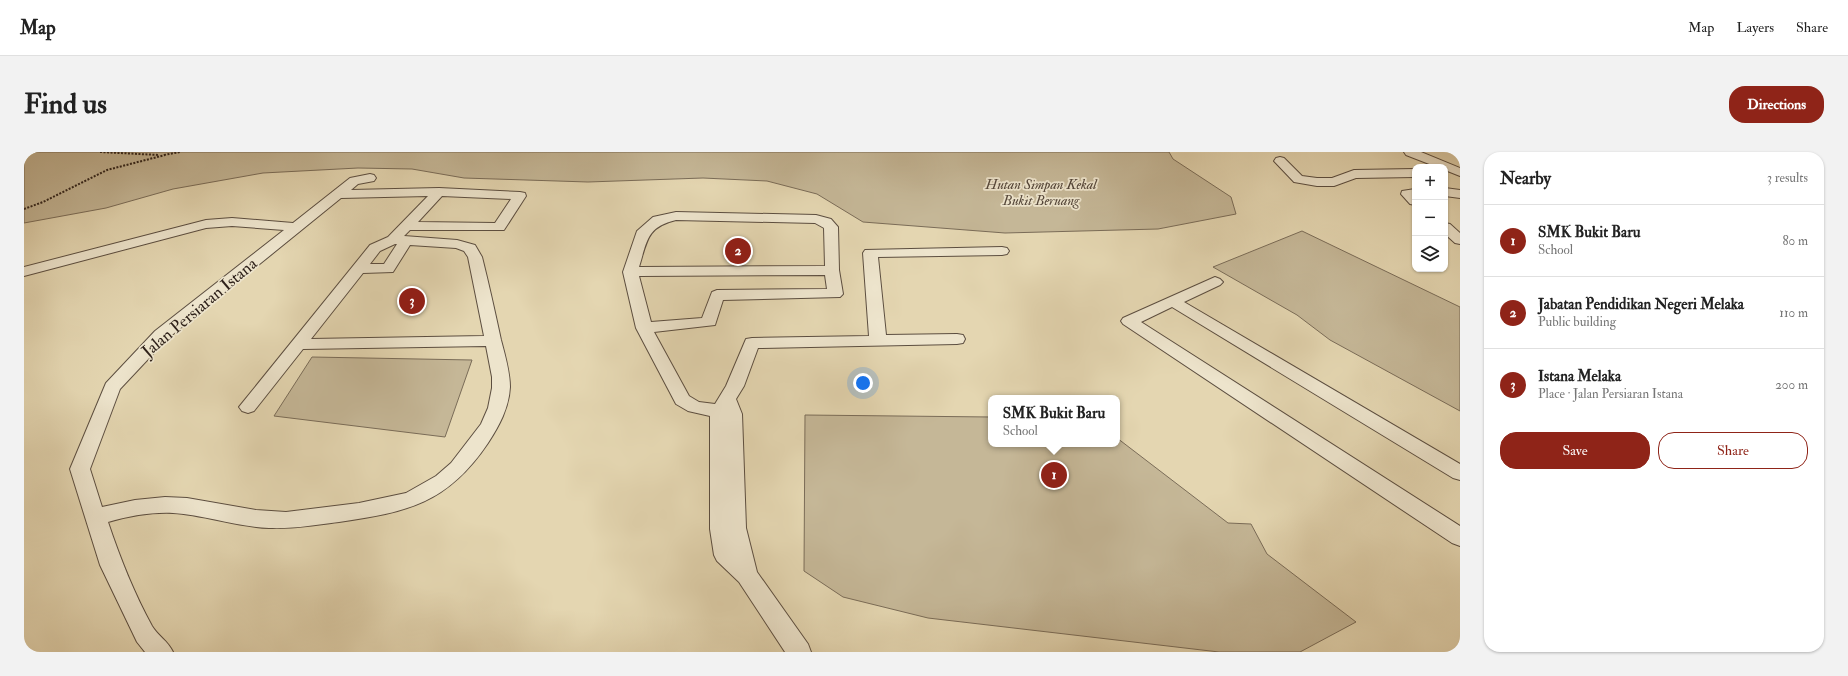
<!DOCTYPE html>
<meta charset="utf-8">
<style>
:root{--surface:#fff;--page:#f2f2f2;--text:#222;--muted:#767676;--line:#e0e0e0;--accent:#8f2418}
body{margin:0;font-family:"IM FELL Double Pica",serif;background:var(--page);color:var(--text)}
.controls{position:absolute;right:12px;top:12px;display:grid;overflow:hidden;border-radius:8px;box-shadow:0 1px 3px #0004}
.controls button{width:36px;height:36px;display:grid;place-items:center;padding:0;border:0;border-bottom:1px solid var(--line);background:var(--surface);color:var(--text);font:20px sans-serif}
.you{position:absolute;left:839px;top:231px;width:14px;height:14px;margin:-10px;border:3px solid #fff;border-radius:50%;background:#1a73e8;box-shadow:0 0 0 6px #1a73e833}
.badge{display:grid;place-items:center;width:26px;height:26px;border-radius:50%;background:var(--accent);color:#fff;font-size:13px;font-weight:700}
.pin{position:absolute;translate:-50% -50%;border:2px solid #fff;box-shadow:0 1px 4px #0006}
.popup{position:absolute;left:964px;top:243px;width:132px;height:52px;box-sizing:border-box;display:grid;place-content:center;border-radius:8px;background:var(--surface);filter:drop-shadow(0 1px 3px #0005);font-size:13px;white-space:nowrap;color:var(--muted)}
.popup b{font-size:15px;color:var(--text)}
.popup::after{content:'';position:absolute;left:50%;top:100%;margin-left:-8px;border:8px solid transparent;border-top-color:var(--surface)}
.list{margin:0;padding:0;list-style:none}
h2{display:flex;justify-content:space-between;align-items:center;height:52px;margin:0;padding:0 16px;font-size:17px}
h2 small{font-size:13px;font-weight:400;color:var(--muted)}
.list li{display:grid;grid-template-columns:26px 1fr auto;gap:12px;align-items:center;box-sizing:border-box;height:72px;padding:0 16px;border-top:1px solid var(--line)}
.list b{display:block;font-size:15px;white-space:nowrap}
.list p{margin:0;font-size:13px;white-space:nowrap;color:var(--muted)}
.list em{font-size:13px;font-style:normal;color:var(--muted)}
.actions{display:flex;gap:8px;padding:12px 16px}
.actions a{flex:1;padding:9px 0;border:1px solid var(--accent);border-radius:16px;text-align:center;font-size:14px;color:var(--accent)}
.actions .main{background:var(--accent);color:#fff}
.icon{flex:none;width:22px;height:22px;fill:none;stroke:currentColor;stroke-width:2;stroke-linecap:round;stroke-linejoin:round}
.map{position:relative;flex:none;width:1436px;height:500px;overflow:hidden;border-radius:16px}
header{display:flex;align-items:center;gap:24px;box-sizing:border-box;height:56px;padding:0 20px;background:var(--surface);border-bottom:1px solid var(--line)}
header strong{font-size:19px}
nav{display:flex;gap:22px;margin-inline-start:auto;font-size:14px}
.intro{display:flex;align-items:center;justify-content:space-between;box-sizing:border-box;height:96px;padding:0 24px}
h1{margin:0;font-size:28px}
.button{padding:10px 18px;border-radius:16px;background:var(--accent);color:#fff;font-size:14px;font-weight:700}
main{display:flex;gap:24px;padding:0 24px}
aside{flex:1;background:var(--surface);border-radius:16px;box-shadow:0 1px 3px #0004}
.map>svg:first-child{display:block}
.green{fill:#c5b797;stroke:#7a6c58}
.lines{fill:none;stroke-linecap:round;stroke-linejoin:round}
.minor-casing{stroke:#5c4e40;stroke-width:2}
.path{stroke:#2e211a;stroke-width:2;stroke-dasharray:2 1.5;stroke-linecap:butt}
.minor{fill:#ede4cc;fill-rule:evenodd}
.labels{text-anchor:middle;stroke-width:3.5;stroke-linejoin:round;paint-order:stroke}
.far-park-label{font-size:14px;font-style:italic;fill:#544639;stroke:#ede4cc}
.street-label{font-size:17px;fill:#2e211a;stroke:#ede4cc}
</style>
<header>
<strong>Map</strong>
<nav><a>Map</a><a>Layers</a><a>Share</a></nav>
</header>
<div class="intro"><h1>Find us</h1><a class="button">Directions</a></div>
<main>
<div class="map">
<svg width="1436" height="500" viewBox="0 0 1436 500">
<rect width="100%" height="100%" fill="#e4d6b1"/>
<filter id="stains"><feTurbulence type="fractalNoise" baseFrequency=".005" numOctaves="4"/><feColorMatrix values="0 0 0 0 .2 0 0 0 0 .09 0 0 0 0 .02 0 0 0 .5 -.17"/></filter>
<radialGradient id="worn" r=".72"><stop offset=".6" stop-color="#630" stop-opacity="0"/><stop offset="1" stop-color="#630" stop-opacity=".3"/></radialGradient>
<g class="green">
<polygon points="0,0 1145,0 1149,7 1207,45 1212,62 1134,77 981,81 839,70 793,42 743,29 679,26 564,30 440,26 388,17 334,16 239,21 149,37 82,56 0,71"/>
<polygon points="1278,79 1436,155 1436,259 1306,188 1273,163 1189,115"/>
<polygon points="288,205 448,208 421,285 250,264"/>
<polygon points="781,263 967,265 967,292 1093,292 1093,286 1204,371 1227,372 1243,402 1332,470 1276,500 1195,500 904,466 819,445 780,419"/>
</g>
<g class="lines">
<g class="minor-casing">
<g id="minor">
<polygon points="1380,0 1397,0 1436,16 1436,24 1421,18 1421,15 1413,15 1382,3"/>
<polygon points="1256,5 1260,6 1278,24 1293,26 1308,26 1330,18 1391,17 1391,25 1332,26 1310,34 1293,34 1270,30 1250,9 1252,6"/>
<path d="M 346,22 L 350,23 L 352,26 L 350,29 L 334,32 L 327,38 L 415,36 L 496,40 L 501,41 L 502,44 L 480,78 L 386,78 L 380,84 L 433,88 L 451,93 L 458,105 C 465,133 471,160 477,188 C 481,203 486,220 486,235 C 485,256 475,274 464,291 C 423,352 383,360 315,370 C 292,373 269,377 245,376 C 213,375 182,363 149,361 C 127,360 105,364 84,370 C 96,406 110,441 128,474 C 134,484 144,489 149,500 L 121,500 L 113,490 L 76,413 L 46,317 L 82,231 L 131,179 L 260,78 L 208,74 L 182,76 L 0,124 L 0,115 L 182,68 L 208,66 L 269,71 L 326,26 ZM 404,44 L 364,85 L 346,93 L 215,255 L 218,259 L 224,261 L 230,259 L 279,197 L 462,194 L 468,225 L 468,236 L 464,256 L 457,272 L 427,311 L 412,324 L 382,341 L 335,351 L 262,360 L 232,358 L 163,346 L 141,345 L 111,348 L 78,355 L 66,317 L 96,237 L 143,187 L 317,46 ZM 418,44 L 487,47 L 471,71 L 394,70 ZM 371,92 L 373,92 L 360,112 L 346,112 L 356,99 ZM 386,93 L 432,96 L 440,99 L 444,105 L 460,184 L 287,187 L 339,121 L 369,120 Z"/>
<polygon points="1421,36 1436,38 1436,46 1421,44"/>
<polygon points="1391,37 1391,53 1386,52 1377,42 1378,39"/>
<path d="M 652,60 L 792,63 L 807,67 L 814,75 L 815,118 L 819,142 L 816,145 L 699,148 L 691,173 L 630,180 L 665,244 L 675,250 L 691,252 L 702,234 L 722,187 L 728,186 L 845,184 L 839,101 L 841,98 L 978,95 L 983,96 L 985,99 L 983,102 L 978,103 L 854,105 L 862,183 L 933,182 L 939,183 L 941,187 L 939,191 L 933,192 L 734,196 L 720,234 L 712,247 L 718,262 L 722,376 L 733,420 L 784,492 L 787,500 L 761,500 L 715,430 L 693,409 L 690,403 L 686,377 L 686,264 L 664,259 L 652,252 L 612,176 L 599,120 L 613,79 L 629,65 ZM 652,68 L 791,71 L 800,76 L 801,114 L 615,115 C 623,90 622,75 652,68 ZM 801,123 L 803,137 L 693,138 L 688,140 L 678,166 L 627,170 L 615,124 Z"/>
<polygon points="1421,71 1426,72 1436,81 1436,92 1431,91 1421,82"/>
<polygon points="1191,125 1196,127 1199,130 1196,133 1160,150 1436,312 1436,328 1429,326 1148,155 1117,170 1436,374 1436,394 1428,391 1099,172 1097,169 1099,166"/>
</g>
</g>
<g class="path">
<polyline points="76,0 135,3"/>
<polyline points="140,3 156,0"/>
<polyline points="0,57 19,50 83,18 141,3"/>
</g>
<use href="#minor" class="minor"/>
</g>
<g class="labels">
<g class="far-park-label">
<text x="1017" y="37">Hutan Simpan Kekal<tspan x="1017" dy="16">Bukit Beruang</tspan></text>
</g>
<g class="street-label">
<text transform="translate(175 155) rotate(-40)" y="6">Jalan Persiaran Istana</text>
</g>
</g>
<rect width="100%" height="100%" filter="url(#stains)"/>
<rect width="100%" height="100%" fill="url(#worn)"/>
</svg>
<div class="controls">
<button>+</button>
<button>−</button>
<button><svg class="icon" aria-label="layers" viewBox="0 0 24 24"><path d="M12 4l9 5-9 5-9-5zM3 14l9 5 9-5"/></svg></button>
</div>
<div class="you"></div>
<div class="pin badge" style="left:1030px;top:323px">1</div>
<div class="popup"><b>SMK Bukit Baru</b>School</div>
<div class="pin badge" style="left:714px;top:99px">2</div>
<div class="pin badge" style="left:388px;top:149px">3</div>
</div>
<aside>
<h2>Nearby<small>3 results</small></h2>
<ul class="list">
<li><span class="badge">1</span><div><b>SMK Bukit Baru</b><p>School</p></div><em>80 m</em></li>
<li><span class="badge">2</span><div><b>Jabatan Pendidikan Negeri Melaka</b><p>Public building</p></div><em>110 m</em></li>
<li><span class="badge">3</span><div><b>Istana Melaka</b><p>Place · Jalan Persiaran Istana</p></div><em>200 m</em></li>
</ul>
<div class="actions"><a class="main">Save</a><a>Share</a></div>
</aside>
</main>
